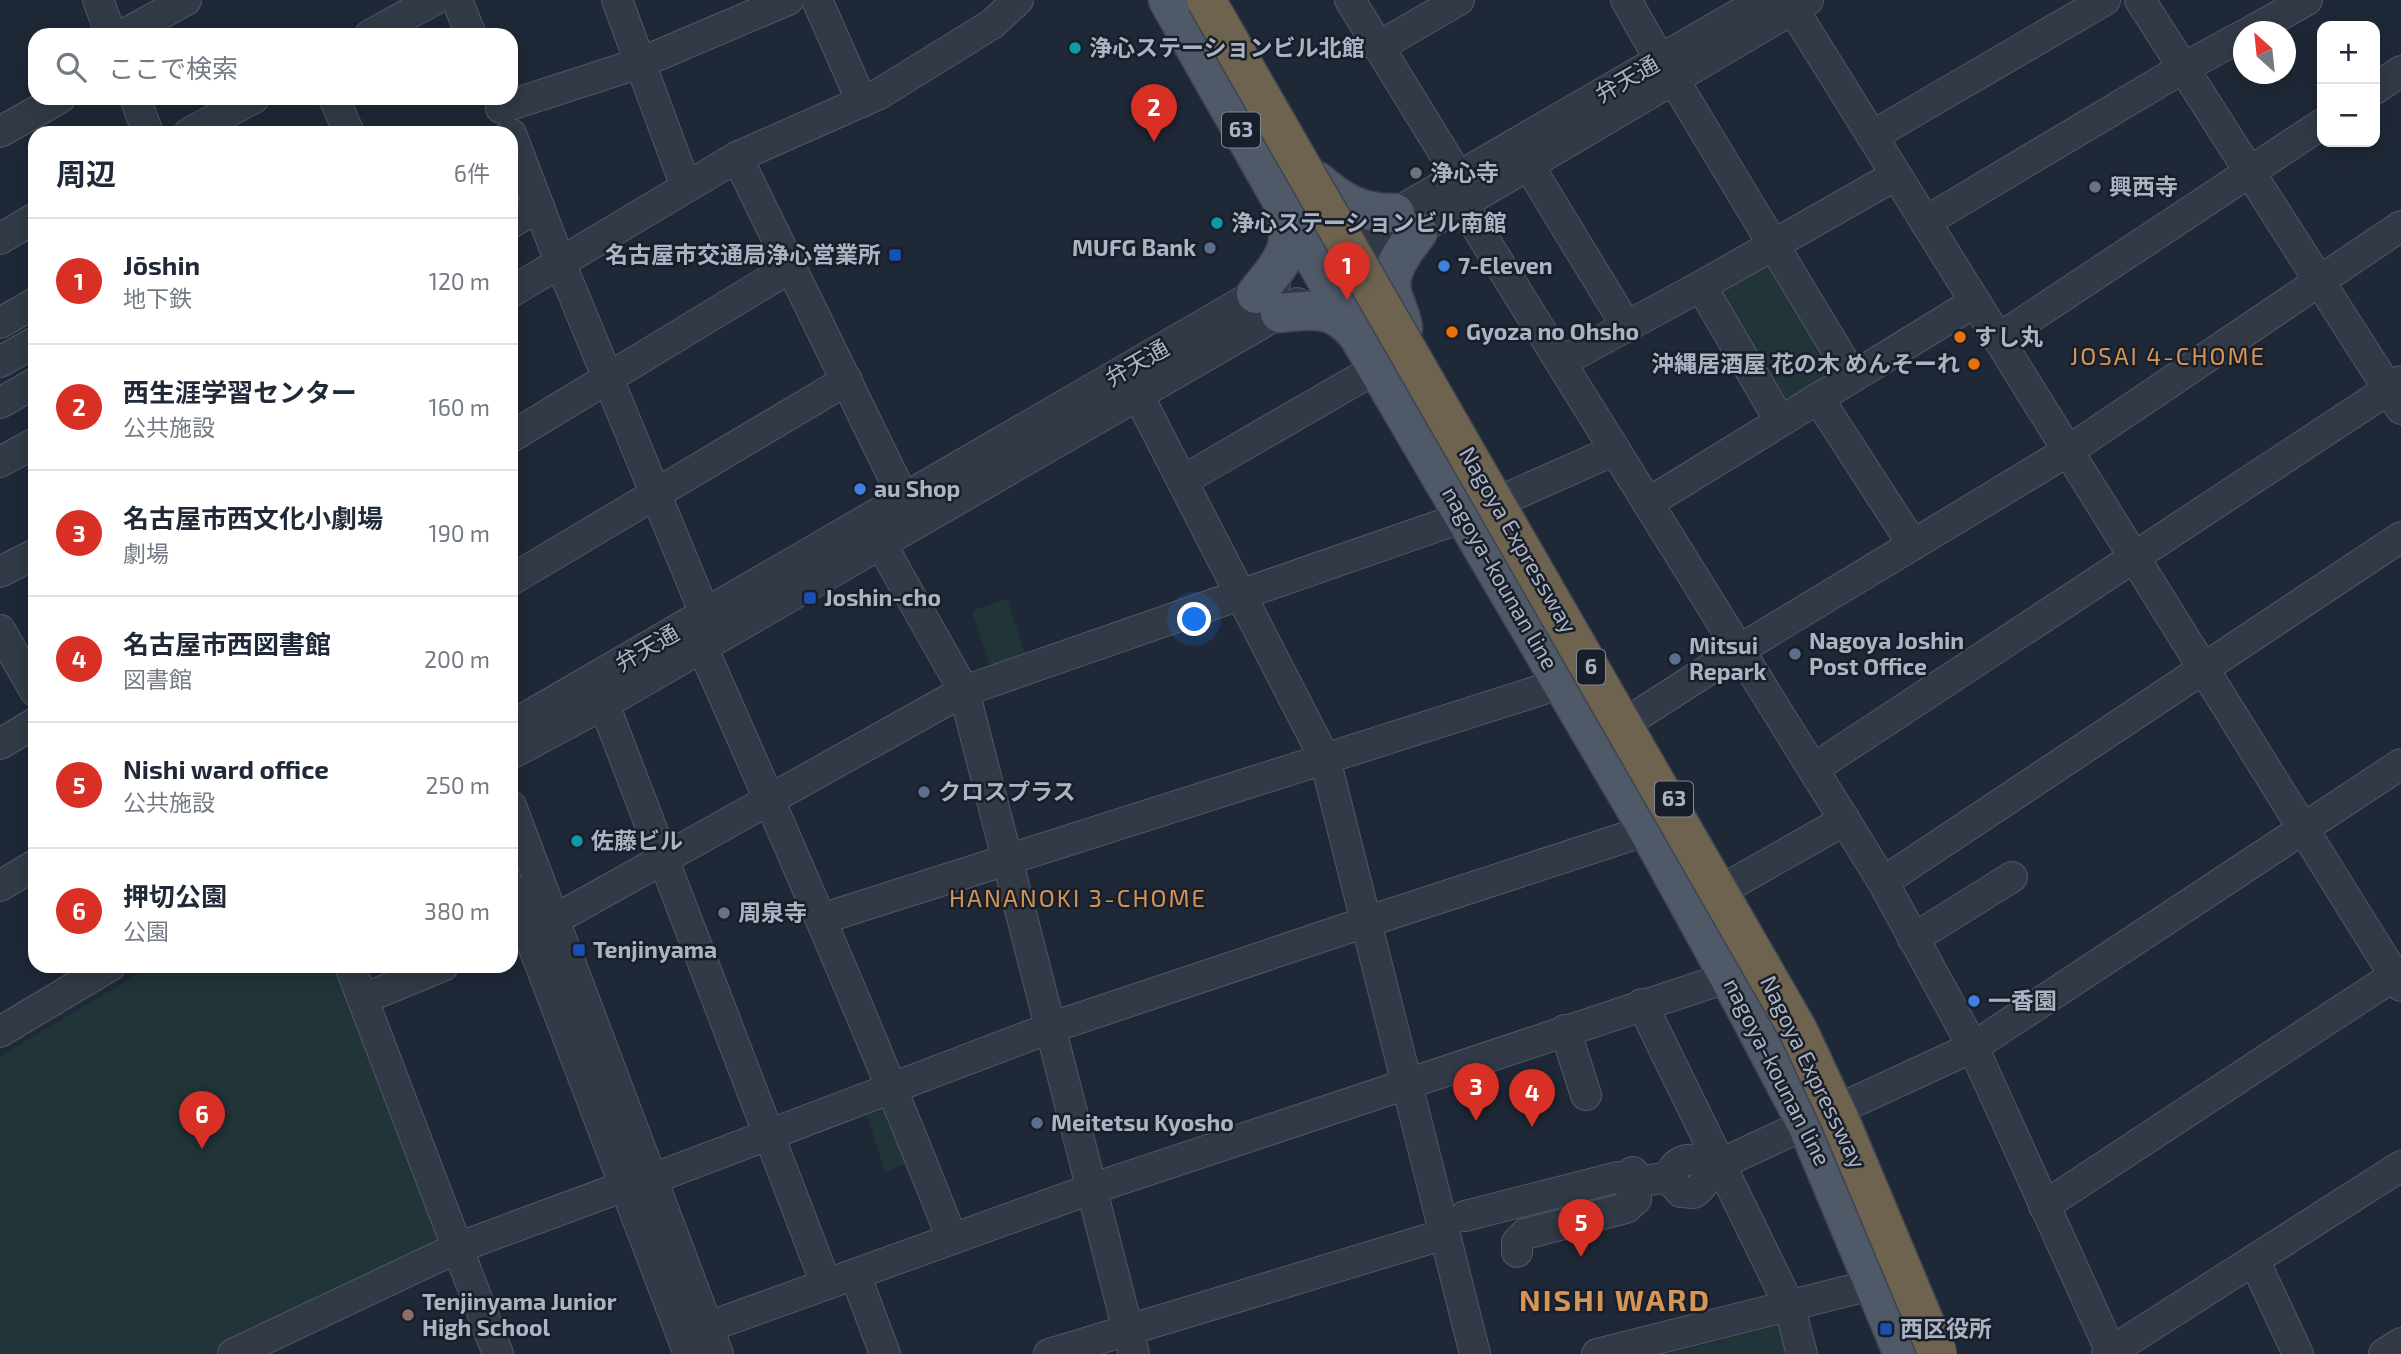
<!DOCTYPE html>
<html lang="ja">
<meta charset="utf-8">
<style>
:root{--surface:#fff;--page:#f2f2f3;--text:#1f2937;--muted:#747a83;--line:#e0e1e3;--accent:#d93025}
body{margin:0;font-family:"Exo 2","Noto Sans JP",sans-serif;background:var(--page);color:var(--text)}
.controls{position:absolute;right:21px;top:21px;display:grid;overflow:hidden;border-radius:14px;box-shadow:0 4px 18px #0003}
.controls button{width:63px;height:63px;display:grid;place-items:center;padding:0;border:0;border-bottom:2px solid var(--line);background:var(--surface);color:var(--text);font:35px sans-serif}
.compass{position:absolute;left:2233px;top:21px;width:63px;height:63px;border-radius:50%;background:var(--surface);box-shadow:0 4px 18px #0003;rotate:333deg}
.you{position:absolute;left:1195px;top:620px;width:24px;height:24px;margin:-18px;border:5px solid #fff;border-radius:50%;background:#1a73e8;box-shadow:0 0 0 10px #1a73e833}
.badge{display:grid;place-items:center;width:46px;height:46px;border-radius:50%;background:var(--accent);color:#fff;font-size:23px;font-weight:700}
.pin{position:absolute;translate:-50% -58px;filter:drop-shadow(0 2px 4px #0008)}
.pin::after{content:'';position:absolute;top:37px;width:24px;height:21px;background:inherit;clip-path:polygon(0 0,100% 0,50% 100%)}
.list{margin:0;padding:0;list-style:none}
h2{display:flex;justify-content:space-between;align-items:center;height:91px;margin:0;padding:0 28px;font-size:30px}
h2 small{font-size:23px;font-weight:400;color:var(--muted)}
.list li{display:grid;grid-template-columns:46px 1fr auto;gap:21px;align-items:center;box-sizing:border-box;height:126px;padding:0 28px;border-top:2px solid var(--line)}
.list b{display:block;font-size:26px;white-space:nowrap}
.list p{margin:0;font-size:23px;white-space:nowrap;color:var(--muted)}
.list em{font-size:23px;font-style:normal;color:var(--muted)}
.icon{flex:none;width:38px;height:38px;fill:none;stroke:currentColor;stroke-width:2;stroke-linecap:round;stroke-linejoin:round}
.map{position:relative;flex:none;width:2401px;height:1354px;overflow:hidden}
.search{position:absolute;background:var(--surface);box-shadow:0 4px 18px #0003;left:28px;top:28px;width:490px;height:77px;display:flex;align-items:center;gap:18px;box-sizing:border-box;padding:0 24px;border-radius:21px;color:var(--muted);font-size:26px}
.panel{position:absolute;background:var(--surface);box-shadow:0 4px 18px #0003;left:28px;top:126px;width:490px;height:847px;border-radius:21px}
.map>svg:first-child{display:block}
.green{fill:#213438}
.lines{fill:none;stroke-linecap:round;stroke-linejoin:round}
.minor-casing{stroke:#505765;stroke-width:32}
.major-casing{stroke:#3c4351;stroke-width:41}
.minor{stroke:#323a47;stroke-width:30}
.major{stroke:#505967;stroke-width:38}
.highway-bridge-casing{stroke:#3d4452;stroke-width:41;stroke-linecap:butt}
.highway-bridge{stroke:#6d634f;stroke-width:38}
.culture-dot{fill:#0f9aa8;stroke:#181f2b;stroke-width:2.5}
.worship-dot{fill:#6b7280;stroke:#181f2b;stroke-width:2.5}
.service-dot{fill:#5c6f8a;stroke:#181f2b;stroke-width:2.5}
.transit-dot{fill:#1a4fb4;stroke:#181f2b;stroke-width:2.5}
.shop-dot{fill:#3f7fe0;stroke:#181f2b;stroke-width:2.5}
.food-dot{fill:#e8710a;stroke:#181f2b;stroke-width:2.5}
.education-dot{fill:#8d6e63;stroke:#181f2b;stroke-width:2.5}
.labels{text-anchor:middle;stroke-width:5;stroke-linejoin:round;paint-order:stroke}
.shield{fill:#181f2b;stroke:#808796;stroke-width:2}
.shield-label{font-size:21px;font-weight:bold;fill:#acb4c4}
.poi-label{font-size:23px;font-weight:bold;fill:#acb4c4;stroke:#181f2b;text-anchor:start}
.street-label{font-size:23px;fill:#acb4c4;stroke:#181f2b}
.neighbourhood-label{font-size:24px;letter-spacing:2px;fill:#d59557;stroke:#181f2b}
.district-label{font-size:30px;font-weight:bold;letter-spacing:2px;fill:#d59557;stroke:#181f2b}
</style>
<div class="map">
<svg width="2401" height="1354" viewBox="0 0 2401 1354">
<rect width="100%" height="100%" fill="#1f2837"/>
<g class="green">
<polygon points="1762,261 1773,265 1834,366 1832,376 1790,401 1782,398 1721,293 1723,284"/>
<polygon points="1007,599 1027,658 991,670 972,611"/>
<polygon points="151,966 335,966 440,1241 435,1249 212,1354 0,1354 0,1056"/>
<polygon points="883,1109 891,1115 910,1162 885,1172 867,1115"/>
<polygon points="1786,1324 1795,1354 1667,1354"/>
</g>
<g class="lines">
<g class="minor-casing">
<g id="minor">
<polyline points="98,0 111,35"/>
<polyline points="457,0 471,35"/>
<polyline points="617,0 686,187"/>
<polyline points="817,0 862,102"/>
<polyline points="1350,0 1458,176"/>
<polyline points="1626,0 1660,60"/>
<polyline points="1783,0 1793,9 2401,986"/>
<polyline points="2140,0 2401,409"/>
<polyline points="2250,32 2307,0"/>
<polyline points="123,35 186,0"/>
<polyline points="370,35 434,0"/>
<polyline points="1378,47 1459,0"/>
<polyline points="1674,80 1853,377"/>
<polyline points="2375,89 2401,71"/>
<polyline points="135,98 148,133"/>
<polyline points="334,98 349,133"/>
<polyline points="501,108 640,63 788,0"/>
<polyline points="0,132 60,98"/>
<polyline points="189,133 254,98"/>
<polyline points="511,134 560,262 705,614"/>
<polyline points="1872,136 2105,0"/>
<polyline points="737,157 904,499 881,544 964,691 1134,1354"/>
<polyline points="1529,166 1627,327"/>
<polyline points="1463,205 1883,882 1973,1047 2112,1354"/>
<polyline points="1925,222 2183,68 2244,35"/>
<polyline points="511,223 539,206"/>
<polyline points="0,239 35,218"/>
<polyline points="1327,253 1763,0"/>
<polyline points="1342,275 1808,0"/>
<polyline points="1701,286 1780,421"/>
<polyline points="511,292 737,157 879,94 992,24 1018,0"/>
<polyline points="0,323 35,303"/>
<polyline points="1998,339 2322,124"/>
<polyline points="0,362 35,342"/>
<polyline points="1561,362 1701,286 1896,175"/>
<polyline points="1138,395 1325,759 1475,1354"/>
<polyline points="1818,398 1913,545"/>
<polyline points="0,403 35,383"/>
<polyline points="511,437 791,267"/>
<polyline points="0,462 35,443"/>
<polyline points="1182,481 1377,368"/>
<polyline points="1648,503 1975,302"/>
<polyline points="0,572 35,554"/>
<polyline points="511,580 847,380"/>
<polyline points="0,630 35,691"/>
<path d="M 702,647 C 789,843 874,1039 952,1239"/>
<polyline points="604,704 826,1284"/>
<polyline points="1629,721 1739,650 2068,451 2401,226"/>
<polyline points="511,726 1275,283"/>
<polyline points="0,744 35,723"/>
<polyline points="511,754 604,704 1297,303"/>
<polyline points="1813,769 2401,381"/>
<polyline points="511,806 718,1354"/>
<polyline points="1883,882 2401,537"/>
<polyline points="0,886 35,865"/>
<polyline points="511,888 689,1354"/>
<polyline points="1725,888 1845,820"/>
<polyline points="821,919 1541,690 1560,680"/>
<polyline points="554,920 964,691 1464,517 1615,450"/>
<polyline points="1913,939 2012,877"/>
<polyline points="350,966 498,1354"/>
<polyline points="363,999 443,966"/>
<polyline points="1642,1004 1789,1305 1802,1354"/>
<polyline points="1565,1030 1586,1095"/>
<polyline points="0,1032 110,966"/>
<path d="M 1720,1164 C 1703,1162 1685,1153 1673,1169 L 1672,1182 L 1681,1192 L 1694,1193 C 1706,1185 1708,1172 1720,1164 L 1973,1047 L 2401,764"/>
<polyline points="2044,1206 2401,971"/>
<polyline points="1465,1216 1618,1177 1627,1183 1664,1178 1672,1182"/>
<polyline points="1517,1252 1517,1242 1525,1234 1626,1208 1636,1199 1633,1172"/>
<polyline points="2254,1260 2298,1354"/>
<polyline points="855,1274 885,1354"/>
<polyline points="708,1327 1091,1189 1729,977"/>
<polyline points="233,1354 457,1248 625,1186 652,1179 1050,1028 1366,922 1648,830"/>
<polyline points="1049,1354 1445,1234"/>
<polyline points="1597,1354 1875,1284"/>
<polyline points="2107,1354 2401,1166"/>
<polyline points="2384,1354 2401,1343"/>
</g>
</g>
<g class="major-casing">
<g id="major">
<polyline points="1168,0 1357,334 1648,830 1729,977 1807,1125 1903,1354"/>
<path d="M 1317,181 C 1341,202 1361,214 1395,213"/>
<path d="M 1256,294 C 1280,264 1297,249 1284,209"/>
<path d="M 1280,313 C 1312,310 1332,305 1355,332"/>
<path d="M 1403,328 C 1401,315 1397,308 1393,296 C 1385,273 1405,249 1418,232"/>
</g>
</g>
<use href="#minor" class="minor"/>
<use href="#major" class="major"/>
<g class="highway-bridge-casing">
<polyline id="highway-bridge" points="1206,0 1798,1030 1840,1120 1938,1354"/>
</g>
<use href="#highway-bridge" class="highway-bridge"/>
</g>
<g class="culture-dot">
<circle cx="1075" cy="48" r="7"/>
<circle cx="1217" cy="223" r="7"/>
<circle cx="577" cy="841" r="7"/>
</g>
<g class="worship-dot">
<circle cx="1416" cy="173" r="7"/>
<circle cx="2095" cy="187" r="7"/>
<circle cx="724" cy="913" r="7"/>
</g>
<g class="service-dot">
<circle cx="1210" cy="248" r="7"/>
<circle cx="1795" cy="654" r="7"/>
<circle cx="1675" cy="659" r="7"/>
<circle cx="924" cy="792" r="7"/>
<circle cx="1037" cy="1123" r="7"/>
</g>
<g class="transit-dot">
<rect x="888" y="248" width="14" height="14" rx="3.5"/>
<rect x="803" y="591" width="14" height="14" rx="3.5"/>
<rect x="572" y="943" width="14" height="14" rx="3.5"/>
<rect x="1879" y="1322" width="14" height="14" rx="3.5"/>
</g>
<g class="shop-dot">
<circle cx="1444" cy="266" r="7"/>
<circle cx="860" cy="489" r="7"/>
<circle cx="1974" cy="1001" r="7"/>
</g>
<g class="food-dot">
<circle cx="1452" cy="332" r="7"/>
<circle cx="1960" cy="337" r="7"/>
<circle cx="1974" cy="364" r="7"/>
</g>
<circle class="education-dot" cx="408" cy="1315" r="7"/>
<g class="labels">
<g class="shield">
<rect x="1222" y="112.5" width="38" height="35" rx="5"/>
<rect x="1577" y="649.5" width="28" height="35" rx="5"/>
<rect x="1655" y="781.5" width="38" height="35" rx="5"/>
</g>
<g class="shield-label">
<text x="1241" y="137">63</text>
<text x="1591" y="674">6</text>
<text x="1674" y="806">63</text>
</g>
<g class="poi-label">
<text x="1089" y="56">浄心ステーションビル北館</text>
<text x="1430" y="181">浄心寺</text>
<text x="2109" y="195">興西寺</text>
<text x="1231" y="231">浄心ステーションビル南館</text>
<text x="1196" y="256" text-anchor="end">MUFG Bank</text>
<text x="881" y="263" text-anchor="end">名古屋市交通局浄心営業所</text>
<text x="1458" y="274">7-Eleven</text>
<text x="1466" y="340">Gyoza no Ohsho</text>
<text x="1974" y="345">すし丸</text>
<text x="1960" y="372" text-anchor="end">沖縄居酒屋 花の木 めんそーれ</text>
<text x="874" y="497">au Shop</text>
<text x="824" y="606">Joshin-cho</text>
<text x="1809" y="649">Nagoya Joshin<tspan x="1809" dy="26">Post Office</tspan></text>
<text x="1689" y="654">Mitsui<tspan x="1689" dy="26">Repark</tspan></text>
<text x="938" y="800">クロスプラス</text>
<text x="591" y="849">佐藤ビル</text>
<text x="738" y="921">周泉寺</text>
<text x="593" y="958">Tenjinyama</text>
<text x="1988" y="1009">一香園</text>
<text x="1051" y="1131">Meitetsu Kyosho</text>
<text x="422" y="1310">Tenjinyama Junior<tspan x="422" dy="26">High School</tspan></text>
<text x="1900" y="1337">西区役所</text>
</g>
<g class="street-label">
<text transform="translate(1627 79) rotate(-30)" y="8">弁天通</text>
<text transform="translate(1137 363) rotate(-30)" y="8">弁天通</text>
<text transform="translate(1518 540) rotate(60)" y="8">Nagoya Expressway</text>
<text transform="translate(1500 578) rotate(60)" y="8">nagoya-kounan line</text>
<text transform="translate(647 648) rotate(-30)" y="8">弁天通</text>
<text transform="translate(1777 1072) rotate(63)" y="8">nagoya-kounan line</text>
<text transform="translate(1813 1072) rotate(64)" y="8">Nagoya Expressway</text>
</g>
<g class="neighbourhood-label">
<text x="2168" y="365">JOSAI 4-CHOME</text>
<text x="1078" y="907">HANANOKI 3-CHOME</text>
</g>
<g class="district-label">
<text x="1615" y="1311">NISHI WARD</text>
</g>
</g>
</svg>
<div class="controls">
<button>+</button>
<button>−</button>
</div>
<svg class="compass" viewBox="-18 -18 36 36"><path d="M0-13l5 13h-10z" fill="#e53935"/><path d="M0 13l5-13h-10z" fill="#747a83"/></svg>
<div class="you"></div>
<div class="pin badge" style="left:1347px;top:300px">1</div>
<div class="pin badge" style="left:1154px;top:142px">2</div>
<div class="pin badge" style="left:1476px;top:1121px">3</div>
<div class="pin badge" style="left:1532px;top:1127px">4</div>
<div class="pin badge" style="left:1581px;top:1257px">5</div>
<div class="pin badge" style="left:202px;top:1149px">6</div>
<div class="search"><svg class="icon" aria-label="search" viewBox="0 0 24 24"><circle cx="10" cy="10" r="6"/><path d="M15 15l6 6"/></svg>ここで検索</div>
<section class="panel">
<h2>周辺<small>6件</small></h2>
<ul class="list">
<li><span class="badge">1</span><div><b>Jōshin</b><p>地下鉄</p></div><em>120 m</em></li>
<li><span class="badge">2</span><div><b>西生涯学習センター</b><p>公共施設</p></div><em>160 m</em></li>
<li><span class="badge">3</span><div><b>名古屋市西文化小劇場</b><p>劇場</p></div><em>190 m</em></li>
<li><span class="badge">4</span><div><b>名古屋市西図書館</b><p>図書館</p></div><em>200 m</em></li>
<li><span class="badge">5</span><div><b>Nishi ward office</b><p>公共施設</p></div><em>250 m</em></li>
<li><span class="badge">6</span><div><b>押切公園</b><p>公園</p></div><em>380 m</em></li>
</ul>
</section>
</div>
